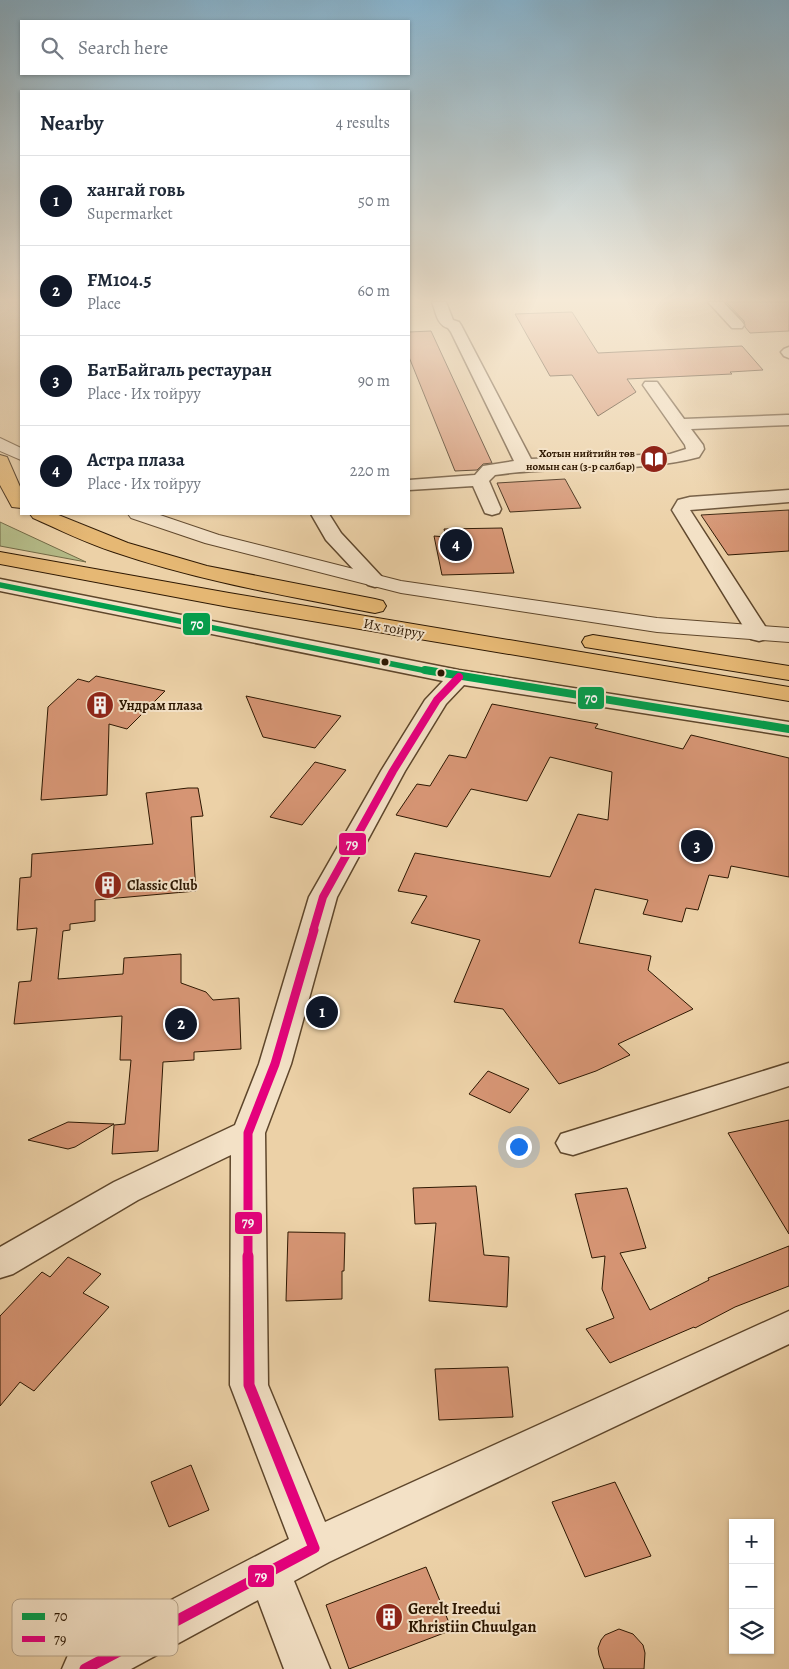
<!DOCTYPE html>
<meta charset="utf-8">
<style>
:root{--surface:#fff;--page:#f2f2f3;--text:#1f2937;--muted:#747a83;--line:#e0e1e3;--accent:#111827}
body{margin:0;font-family:Alegreya,serif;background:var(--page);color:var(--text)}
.controls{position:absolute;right:15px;bottom:15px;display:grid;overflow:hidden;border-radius:0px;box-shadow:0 1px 4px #0004}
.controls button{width:45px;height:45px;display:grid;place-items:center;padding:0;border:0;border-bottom:1px solid var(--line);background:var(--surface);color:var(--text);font:25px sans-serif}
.you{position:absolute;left:518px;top:1146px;width:18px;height:18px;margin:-12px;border:4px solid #fff;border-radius:50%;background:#1a73e8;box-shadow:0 0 0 8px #1a73e833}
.badge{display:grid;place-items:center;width:32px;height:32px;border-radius:50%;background:var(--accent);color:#fff;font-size:16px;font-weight:700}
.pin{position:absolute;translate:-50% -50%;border:2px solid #fff;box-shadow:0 1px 5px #0006}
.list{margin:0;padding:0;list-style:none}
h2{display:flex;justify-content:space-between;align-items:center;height:65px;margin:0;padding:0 20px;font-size:21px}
h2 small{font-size:16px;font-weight:400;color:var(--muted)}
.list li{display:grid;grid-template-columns:32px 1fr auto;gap:15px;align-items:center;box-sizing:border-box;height:90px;padding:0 20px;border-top:1px solid var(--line)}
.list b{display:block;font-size:19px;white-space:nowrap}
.list p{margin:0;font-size:16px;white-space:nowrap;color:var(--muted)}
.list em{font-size:16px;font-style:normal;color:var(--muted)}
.icon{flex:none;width:28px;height:28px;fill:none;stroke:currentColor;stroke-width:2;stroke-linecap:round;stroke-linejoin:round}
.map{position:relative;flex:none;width:789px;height:1669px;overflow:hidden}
.search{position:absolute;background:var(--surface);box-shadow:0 1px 4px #0004;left:20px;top:20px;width:390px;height:55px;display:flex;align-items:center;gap:12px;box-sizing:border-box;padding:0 18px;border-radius:0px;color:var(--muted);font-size:19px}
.panel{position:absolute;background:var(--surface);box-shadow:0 1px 4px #0004;left:20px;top:90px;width:390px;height:425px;border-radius:0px}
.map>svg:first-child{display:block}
.green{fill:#b5bc89;stroke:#726a46}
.building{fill:#d69574;stroke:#2e1802}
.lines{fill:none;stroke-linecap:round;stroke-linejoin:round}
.minor-casing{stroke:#5e462b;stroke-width:3}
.tertiary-casing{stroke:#5e462b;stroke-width:2}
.primary-casing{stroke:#2e1802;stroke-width:2}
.minor{fill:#f3e1c6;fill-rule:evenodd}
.tertiary{fill:#f3e1c6;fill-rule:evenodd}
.primary{fill:#e6b874;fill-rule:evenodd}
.bus-1-far1-casing{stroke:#f3e1c6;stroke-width:9}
.bus-1-casing{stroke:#f3e1c6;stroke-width:11}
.bus-2-far2-casing{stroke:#f3e1c6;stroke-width:11}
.bus-2-far1-casing{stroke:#f3e1c6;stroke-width:13}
.bus-2-casing{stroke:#f3e1c6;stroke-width:15}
.bus-1-far1{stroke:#029f4d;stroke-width:5.5}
.bus-1{stroke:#029f4d;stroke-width:8}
.bus-2-far2{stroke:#e5007d;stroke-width:8}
.bus-2-far1{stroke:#e5007d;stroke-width:9}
.bus-2{stroke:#e5007d;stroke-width:11}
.bus-dot{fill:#2e1802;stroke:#f3e1c6;stroke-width:2}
.labels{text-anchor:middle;stroke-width:4;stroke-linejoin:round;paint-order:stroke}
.far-poi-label{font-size:11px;font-weight:bold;fill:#2e1802;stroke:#f3e1c6;text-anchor:end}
.street-label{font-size:14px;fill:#2e1802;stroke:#f3e1c6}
.poi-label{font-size:14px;font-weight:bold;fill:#2e1802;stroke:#f3e1c6;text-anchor:start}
.near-poi-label{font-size:16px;font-weight:bold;fill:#2e1802;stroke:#f3e1c6;text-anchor:start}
.key{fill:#f3e1c6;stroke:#b8a58b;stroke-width:1}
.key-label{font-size:14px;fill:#2e1802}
.line-badge{stroke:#f3e1c6;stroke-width:2}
.badge-label{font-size:14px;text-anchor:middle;font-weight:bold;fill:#fff}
</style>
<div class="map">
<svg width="789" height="1669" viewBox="0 0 789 1669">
<rect width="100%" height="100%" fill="#ecd1a7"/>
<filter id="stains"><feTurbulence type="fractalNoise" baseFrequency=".004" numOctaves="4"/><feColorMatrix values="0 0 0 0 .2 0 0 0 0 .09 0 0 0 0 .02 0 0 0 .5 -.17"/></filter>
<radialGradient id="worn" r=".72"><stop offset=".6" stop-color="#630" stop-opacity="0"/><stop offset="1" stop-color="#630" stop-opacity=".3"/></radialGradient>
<polygon class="green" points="0,522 86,562 0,546"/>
<g class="building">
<polygon points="726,302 789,302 789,331 750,333 745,327 744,321"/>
<polygon points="572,312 598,353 742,346 763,370 730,372 732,374 627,379 636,392 598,416 572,375 550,376 515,314"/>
<polygon points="431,331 492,463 483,464 477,470 455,471 409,357 409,332"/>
<polygon points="565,479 581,508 510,512 497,483"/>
<polygon points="789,510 789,551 728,555 701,515"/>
<polygon points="502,528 514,573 442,575 434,536 446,537 444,529"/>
<polygon points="96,676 165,691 127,729 109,724 107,795 41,800 48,707 78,679 89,682"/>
<polygon points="246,696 341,716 315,748 263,737"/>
<polygon points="492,704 598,724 595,728 683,749 691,735 789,758 789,877 731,866 728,878 709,875 698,910 686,908 682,922 643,914 648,900 595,889 579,943 651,956 648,970 693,1009 618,1044 630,1055 596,1071 559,1084 503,1009 454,1002 480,940 411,923 427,896 398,891 415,853 550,877 578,814 608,820 612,772 550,757 527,801 471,789 447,827 396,815 417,784 430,786 449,755 466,758"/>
<polygon points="315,762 346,770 302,825 270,817"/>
<polygon points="188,788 198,788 203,816 191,817 196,891 95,900 95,921 70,924 70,930 63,931 58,979 123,974 124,958 181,954 181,983 206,992 213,1000 239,998 241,1049 194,1052 194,1060 163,1062 158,1151 112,1154 114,1125 125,1124 131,1060 120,1060 122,1016 14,1024 19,982 31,981 37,928 17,930 20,878 31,877 32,854 153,844 146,793"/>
<polygon points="488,1071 529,1089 510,1113 469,1094"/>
<polygon points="789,1120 789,1234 728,1133"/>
<polygon points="68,1122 114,1124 75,1147 68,1149 28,1140"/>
<polygon points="476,1186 484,1255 509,1257 507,1307 429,1301 436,1223 415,1224 413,1188"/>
<polygon points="627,1188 646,1248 620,1253 650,1310 709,1280 708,1278 789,1246 789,1286 735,1307 695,1328 694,1327 610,1363 586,1329 614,1318 602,1289 605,1256 592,1258 575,1194"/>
<polygon points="288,1232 345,1233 344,1271 342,1271 342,1299 286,1301"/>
<polygon points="68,1257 101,1274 83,1293 109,1307 34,1391 20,1382 0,1406 0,1316 42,1272 50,1277"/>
<polygon points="508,1367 513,1417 439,1420 435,1369"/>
<polygon points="191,1465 209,1510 169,1527 151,1482"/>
<polygon points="615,1482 651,1556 585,1577 552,1502"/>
<polygon points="426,1567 452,1630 349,1669 326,1605"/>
<polygon points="619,1629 633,1634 643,1645 645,1653 644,1669 604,1669 599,1655 598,1648 601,1640 605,1635"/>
</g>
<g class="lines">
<g class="minor-casing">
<g id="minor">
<path d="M 432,302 L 446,302 L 453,320 L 459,322 L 461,325 L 531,459 L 670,454 L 686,449 L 685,445 L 643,385 L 645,382 L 657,382 L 684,419 L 787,415 L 789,415 L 789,425 L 691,429 L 703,445 L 704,449 L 699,457 C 636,474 561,465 495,475 L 489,481 L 501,509 L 499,513 L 492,515 L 485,513 L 473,486 L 409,490 L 409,480 L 475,475 L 483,466 L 514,461 L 451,332 L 448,328 C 437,325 436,312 432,302 Z"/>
<polygon points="708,302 723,302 742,322 744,325 742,328 732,328"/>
<polygon points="789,347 789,358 784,356 781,352 784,349"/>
<polygon points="789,490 789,502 690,510 770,634 767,639 759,641 751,639 748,634 672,510 678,500 690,497"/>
<polygon points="311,514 329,514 341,533 382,577 385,581 382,585 375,587 368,585 326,540"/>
<polygon points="0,579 459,670 789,722 789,736 464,685 446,704 405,771 337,897 291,1064 265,1133 268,1385 325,1522 789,1311 789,1344 329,1562 294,1581 330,1669 284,1669 258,1600 131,1669 62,1669 69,1653 289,1539 230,1385 231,1155 138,1200 13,1274 0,1278 0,1247 114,1182 235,1125 259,1064 309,897 381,771 425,700 443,681 0,591"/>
<polygon points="789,1063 789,1086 573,1155 561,1152 556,1143 561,1134"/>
</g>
</g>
<g class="tertiary-casing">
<g id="tertiary">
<polygon points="0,438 21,448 21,460 0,451"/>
<polygon points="128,514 157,514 219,535 401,581 657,618 789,628 789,642 657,632 401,593 205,543 131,518"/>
</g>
</g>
<g class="primary-casing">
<g id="primary">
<polygon points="0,455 7,457 21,489 21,508 12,507 0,485"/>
<path d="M 30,514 L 56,514 L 128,543 L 207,566 L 375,599 L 383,601 L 386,606 L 383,611 L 375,613 C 287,596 199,581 114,552 C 86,543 60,530 33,518 Z"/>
<polygon points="0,552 229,593 789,687 789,701 229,607 0,564"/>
<polygon points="593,635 789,666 789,680 585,647 582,642 585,637"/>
</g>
</g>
<use href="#minor" class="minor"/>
<use href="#tertiary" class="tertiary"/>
<use href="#primary" class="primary"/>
<g class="bus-1-far1-casing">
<polyline id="bus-1-far1" points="0,585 432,672"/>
</g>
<g class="bus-1-casing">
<polyline id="bus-1" points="425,670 789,729"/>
</g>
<g class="bus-2-far2-casing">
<polyline id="bus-2-far2" points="313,931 323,897 393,771 437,700 459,677"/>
</g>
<g class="bus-2-far1-casing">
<polyline id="bus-2-far1" points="248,1258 248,1133 275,1064 314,930"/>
</g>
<g class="bus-2-casing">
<polyline id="bus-2" points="85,1669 314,1548 249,1385 248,1256"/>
</g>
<use href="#bus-1-far1" class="bus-1-far1"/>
<use href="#bus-1" class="bus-1"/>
<use href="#bus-2-far2" class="bus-2-far2"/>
<use href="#bus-2-far1" class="bus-2-far1"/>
<use href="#bus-2" class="bus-2"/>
</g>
<linearGradient id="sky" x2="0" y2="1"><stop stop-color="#88b5d0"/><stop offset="0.56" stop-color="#f6ead7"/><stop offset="1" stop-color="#f6ead7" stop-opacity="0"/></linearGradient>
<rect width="789" height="536" fill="url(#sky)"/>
<defs>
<g id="library-disc" transform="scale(1.4375)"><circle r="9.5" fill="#8f2418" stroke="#f3e1c6"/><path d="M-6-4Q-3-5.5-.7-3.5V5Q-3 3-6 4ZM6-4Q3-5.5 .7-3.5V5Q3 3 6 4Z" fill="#fff"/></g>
<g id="building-disc" transform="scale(1.4375)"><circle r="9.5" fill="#8f2418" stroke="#f3e1c6"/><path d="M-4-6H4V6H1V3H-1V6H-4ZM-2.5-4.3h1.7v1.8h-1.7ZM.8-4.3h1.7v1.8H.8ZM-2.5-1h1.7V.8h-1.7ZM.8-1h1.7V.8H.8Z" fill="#fff"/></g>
</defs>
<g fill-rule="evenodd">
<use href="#library-disc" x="654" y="459"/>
<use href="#building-disc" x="100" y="705"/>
<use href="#building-disc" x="108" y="885"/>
<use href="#building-disc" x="389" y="1617"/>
</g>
<g class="bus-dot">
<circle cx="385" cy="662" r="4.5"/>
<circle cx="441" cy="673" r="4.5"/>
</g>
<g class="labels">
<g class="far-poi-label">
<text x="635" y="457">Хотын нийтийн төв<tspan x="635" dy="13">номын сан (3-р салбар)</tspan></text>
</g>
<g class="street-label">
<text transform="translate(394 628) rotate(10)" y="5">Их тойруу</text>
</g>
<g class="poi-label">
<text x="119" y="710">Ундрам плаза</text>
<text x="127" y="890">Classic Club</text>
</g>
<g class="near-poi-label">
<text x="408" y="1614">Gerelt Ireedui<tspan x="408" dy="18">Khristiin Chuulgan</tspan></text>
</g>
</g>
<rect x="12" y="1599" width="166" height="57" rx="8" class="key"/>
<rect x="22" y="1613" width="23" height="7" fill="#029f4d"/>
<rect x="22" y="1636" width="23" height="6" fill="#e5007d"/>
<g class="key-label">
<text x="54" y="1621">70</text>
<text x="54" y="1644">79</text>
</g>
<g class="line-badge">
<rect x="182" y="612" width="29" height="24" rx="5" fill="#029f4d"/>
<rect x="577" y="686" width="28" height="24" rx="5" fill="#029f4d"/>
<rect x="338" y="832" width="29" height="24" rx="5" fill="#e5007d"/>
<rect x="234" y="1211" width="29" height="24" rx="5" fill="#e5007d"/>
<rect x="247" y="1564" width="28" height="24" rx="5" fill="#e5007d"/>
</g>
<g class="badge-label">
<text x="197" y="629">70</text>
<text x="591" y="703">70</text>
<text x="352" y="849">79</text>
<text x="248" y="1227">79</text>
<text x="261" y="1581">79</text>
</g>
<rect width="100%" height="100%" filter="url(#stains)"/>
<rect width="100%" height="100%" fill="url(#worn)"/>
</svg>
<div class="controls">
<button>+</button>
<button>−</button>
<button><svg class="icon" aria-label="layers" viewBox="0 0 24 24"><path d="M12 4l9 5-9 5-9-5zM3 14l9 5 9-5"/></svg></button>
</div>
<div class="you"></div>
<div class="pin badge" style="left:322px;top:1012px">1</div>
<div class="pin badge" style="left:181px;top:1024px">2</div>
<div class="pin badge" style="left:697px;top:846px">3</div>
<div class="pin badge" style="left:456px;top:545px">4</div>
<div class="search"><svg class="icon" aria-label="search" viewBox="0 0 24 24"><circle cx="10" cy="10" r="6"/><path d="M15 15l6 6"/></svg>Search here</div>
<section class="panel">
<h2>Nearby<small>4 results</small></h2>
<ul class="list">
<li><span class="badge">1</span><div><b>хангай говь</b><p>Supermarket</p></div><em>50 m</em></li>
<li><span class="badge">2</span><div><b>FM104.5</b><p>Place</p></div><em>60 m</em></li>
<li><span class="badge">3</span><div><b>БатБайгаль рестауран</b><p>Place · Их тойруу</p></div><em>90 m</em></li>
<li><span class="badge">4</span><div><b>Астра плаза</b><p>Place · Их тойруу</p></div><em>220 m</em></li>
</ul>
</section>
</div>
